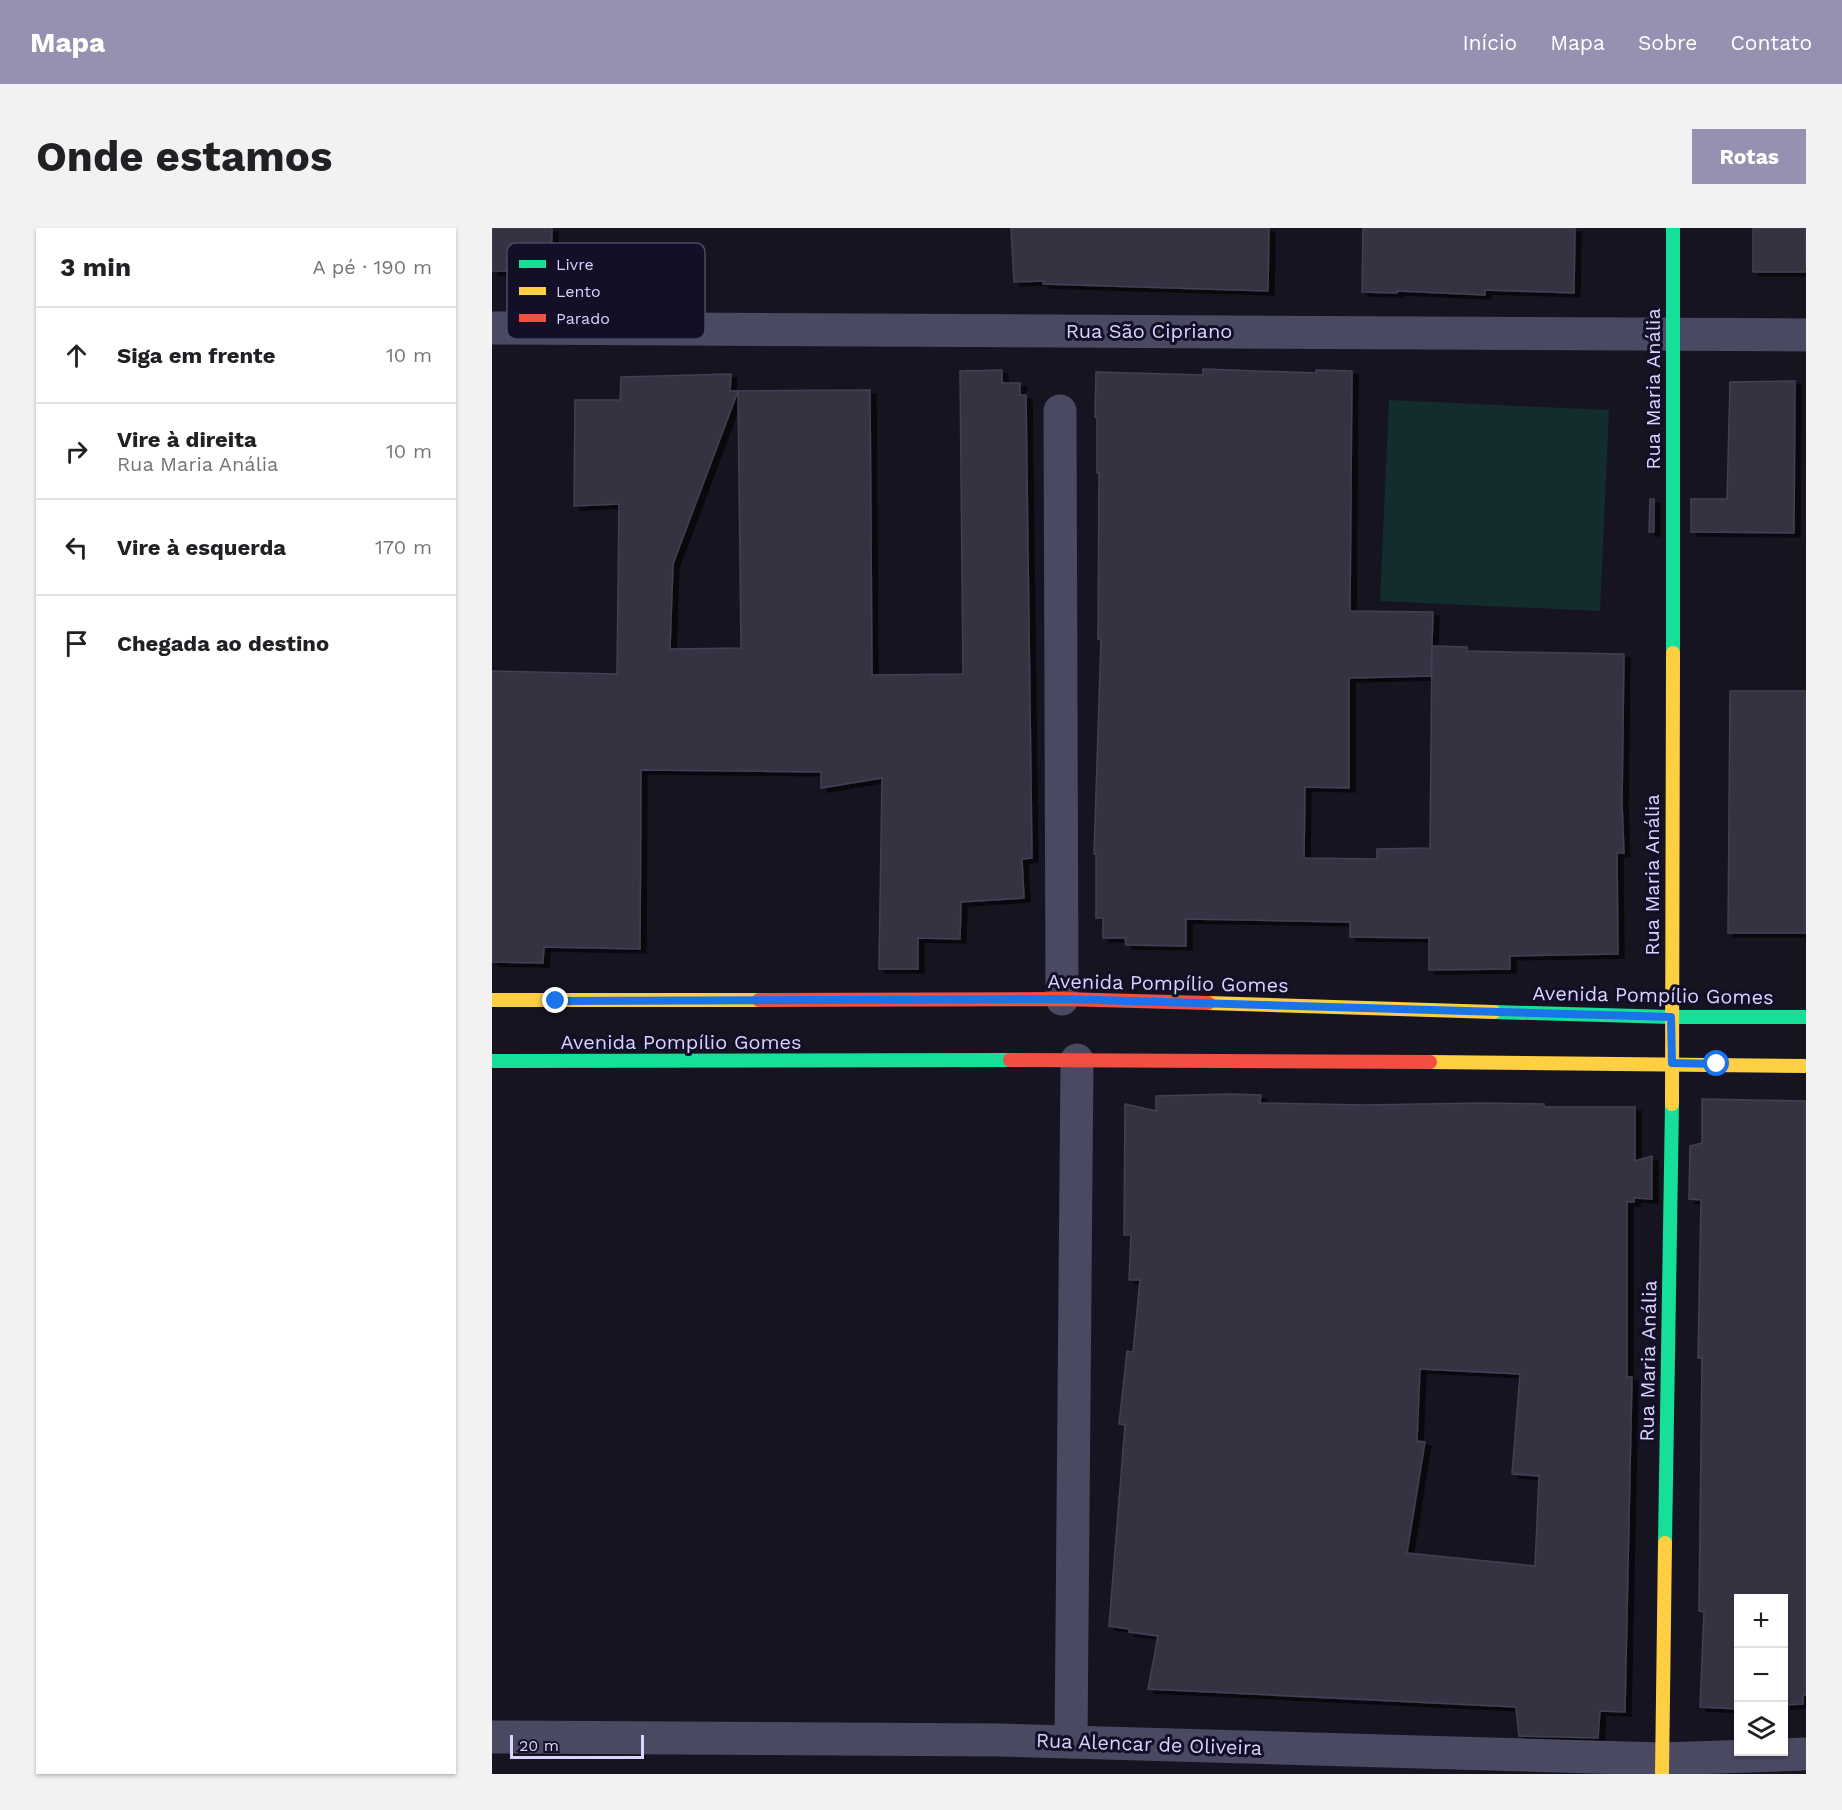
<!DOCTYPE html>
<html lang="pt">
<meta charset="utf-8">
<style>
:root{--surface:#fff;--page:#f2f2f2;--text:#202124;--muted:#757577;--line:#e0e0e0;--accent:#9591b1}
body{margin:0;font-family:"Work Sans",sans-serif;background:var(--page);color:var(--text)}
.controls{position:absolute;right:18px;bottom:18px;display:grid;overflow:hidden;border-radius:0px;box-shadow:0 2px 4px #0004}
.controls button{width:54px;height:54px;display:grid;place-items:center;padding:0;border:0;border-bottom:2px solid var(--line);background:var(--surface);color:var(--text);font:30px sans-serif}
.scale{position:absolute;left:18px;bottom:15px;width:134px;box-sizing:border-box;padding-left:6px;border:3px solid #d9d4ff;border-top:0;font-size:16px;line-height:21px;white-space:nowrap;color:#d9d4ff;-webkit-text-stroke:4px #130f26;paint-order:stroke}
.stop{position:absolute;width:18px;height:18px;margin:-14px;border:4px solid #1a73e8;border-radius:50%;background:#fff}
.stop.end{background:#1a73e8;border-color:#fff;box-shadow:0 2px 6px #0008}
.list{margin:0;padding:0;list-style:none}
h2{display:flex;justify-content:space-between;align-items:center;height:78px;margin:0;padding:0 24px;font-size:26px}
h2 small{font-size:20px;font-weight:400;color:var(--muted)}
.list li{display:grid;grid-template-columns:39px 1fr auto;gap:18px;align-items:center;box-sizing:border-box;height:96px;padding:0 24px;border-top:2px solid var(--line)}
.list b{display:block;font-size:22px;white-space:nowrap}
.list p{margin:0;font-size:20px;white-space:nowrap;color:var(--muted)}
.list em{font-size:20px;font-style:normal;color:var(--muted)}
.icon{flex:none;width:33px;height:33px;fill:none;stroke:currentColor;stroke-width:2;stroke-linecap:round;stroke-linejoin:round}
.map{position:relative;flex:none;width:1314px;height:1546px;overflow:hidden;border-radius:0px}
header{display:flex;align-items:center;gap:36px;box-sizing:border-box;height:84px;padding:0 30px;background:var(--accent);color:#fff}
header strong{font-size:28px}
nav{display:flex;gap:33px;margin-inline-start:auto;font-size:21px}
.intro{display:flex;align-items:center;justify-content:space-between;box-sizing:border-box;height:144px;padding:0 36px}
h1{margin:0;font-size:42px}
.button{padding:15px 27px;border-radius:0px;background:var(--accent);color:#fff;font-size:21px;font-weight:700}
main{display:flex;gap:36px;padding:0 36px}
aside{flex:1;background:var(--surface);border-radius:0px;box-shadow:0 2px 4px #0004}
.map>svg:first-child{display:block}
.green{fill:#132c2d}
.building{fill:#343243;stroke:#433f54;stroke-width:1.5;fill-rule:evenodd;filter:url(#shadow)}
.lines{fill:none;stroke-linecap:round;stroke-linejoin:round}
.street{stroke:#4a4962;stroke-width:33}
.fast{stroke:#16e098;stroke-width:14}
.slow{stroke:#ffcf43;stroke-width:14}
.jam{stroke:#f24e42;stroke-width:14}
.route{stroke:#1a73e8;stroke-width:8}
.labels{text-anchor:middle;stroke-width:6;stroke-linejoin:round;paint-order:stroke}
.street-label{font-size:20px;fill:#d9d4ff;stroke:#130f26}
.key{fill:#130f26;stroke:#4e4a67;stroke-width:1.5}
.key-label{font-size:16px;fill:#d9d4ff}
</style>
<header>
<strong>Mapa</strong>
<nav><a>Início</a><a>Mapa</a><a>Sobre</a><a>Contato</a></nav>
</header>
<div class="intro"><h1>Onde estamos</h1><a class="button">Rotas</a></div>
<main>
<aside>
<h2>3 min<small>A pé · 190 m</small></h2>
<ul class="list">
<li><svg class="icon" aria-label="ahead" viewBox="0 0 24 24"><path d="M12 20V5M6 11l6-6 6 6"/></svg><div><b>Siga em frente</b></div><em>10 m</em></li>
<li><svg class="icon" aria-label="right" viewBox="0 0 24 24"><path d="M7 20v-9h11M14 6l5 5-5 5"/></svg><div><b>Vire à direita</b><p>Rua Maria Anália</p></div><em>10 m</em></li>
<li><svg class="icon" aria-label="left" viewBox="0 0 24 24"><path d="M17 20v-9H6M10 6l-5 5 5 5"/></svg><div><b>Vire à esquerda</b></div><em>170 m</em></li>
<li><svg class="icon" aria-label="arrive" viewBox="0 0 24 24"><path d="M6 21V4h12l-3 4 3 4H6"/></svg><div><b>Chegada ao destino</b></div></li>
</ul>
</aside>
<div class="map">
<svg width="1314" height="1546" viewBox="0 0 1314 1546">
<defs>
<filter id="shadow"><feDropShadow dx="6" dy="4" stdDeviation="0" flood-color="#0009"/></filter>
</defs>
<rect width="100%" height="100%" fill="#161421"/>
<polygon class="green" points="897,172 1117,182 1108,383 888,373"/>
<g class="building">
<polygon points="0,0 60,0 59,44 0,43"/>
<polygon points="519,0 777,0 776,63 551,56 552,53 522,54"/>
<polygon points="871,0 1083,0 1082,65 993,62 993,67 905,63 905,65 870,64"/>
<polygon points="1261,0 1313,0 1314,44 1261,44"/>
<polygon points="711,141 824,145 824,142 860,143 858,383 941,384 939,448 857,450 857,560 813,559 812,630 885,631 885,621 938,620 940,418 975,419 975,423 1132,426 1130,575 1132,625 1125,625 1126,726 1018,728 1018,741 937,742 937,710 858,709 858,694 694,691 694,718 634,717 633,710 611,710 611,690 604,690 604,626 602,626 609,411 606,411 607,245 605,245 605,190 603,189 604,144 711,147"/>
<path d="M 510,142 L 510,155 L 528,155 L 528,167 L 534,167 L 540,630 L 530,631 L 532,670 L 469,674 L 468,711 L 426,710 L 426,741 L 387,741 L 390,550 L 329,560 L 329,544 L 149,542 L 148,721 L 52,719 L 51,735 L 0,734 L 0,443 L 125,446 L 127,276 L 82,278 L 83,172 L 128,172 L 129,149 L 239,146 L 238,163 L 378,162 L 380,447 L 471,446 L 468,143 ZM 246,163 L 249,420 L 178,421 L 181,336 Z"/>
<polygon points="1303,153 1302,305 1199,304 1199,271 1235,271 1238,154"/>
<polygon points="1158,271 1162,271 1162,304 1157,304"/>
<polygon points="1238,463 1314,463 1314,705 1236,705"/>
<path d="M 738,866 L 769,867 L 768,875 L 872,877 L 991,875 L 1052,876 L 1052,879 L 1143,879 L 1143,933 L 1160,928 L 1160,971 L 1142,970 L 1142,974 L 1135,974 L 1135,1149 L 1140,1149 L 1133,1484 L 1108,1483 L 1106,1510 L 1027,1508 L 1024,1479 L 656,1461 L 666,1408 L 637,1404 L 637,1401 L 617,1398 L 633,1197 L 627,1196 L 635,1123 L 641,1124 L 648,1052 L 637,1052 L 639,1007 L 632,1007 L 633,876 L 664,883 L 664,868 ZM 928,1141 L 1028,1146 L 1020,1246 L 1047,1248 L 1043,1338 L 915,1325 L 933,1214 L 925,1213 Z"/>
<polygon points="1210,871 1314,873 1314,1467 1311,1467 1311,1476 1292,1477 1292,1371 1246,1371 1246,1481 1208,1479 1212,1384 1207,1383 1210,1130 1206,1130 1209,972 1197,971 1198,918 1210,915"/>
</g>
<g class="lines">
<g class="street">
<polyline points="0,100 1314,107"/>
<polyline points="568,183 570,771"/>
<polyline points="0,1509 508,1512 1170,1531 1314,1526"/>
<polyline points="579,1514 585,832"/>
</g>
<g class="fast">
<polyline points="1181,425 1181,0"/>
<polyline points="1002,784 1179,789 1314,789"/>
<polyline points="0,833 518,832"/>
<polyline points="1173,1315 1180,876"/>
</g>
<g class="slow">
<polyline points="0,772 267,772"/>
<polyline points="716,775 1002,784"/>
<polyline points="938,834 1314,838"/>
<polyline points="1180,876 1181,425"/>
<polyline points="1170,1546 1173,1315"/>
</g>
<g class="jam">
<polyline points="267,772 570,771 716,775"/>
<polyline points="518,832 938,834"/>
</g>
</g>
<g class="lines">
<polyline class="route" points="64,773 570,771 1179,789 1180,835 1225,836"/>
</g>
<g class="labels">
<g class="street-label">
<text x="657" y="110">Rua São Cipriano</text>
<text transform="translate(1161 161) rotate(-90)" y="7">Rua Maria Anália</text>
<text transform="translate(1160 647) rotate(-90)" y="7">Rua Maria Anália</text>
<text transform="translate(676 755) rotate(1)" y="7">Avenida Pompílio Gomes</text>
<text transform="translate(1161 767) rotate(1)" y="7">Avenida Pompílio Gomes</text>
<text x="189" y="821">Avenida Pompílio Gomes</text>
<text transform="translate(1156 1133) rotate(-89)" y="7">Rua Maria Anália</text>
<text transform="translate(657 1516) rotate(2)" y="7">Rua Alencar de Oliveira</text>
</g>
</g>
<rect x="15" y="15" width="198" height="96" rx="9" class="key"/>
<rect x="27" y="32" width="27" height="8" fill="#16e098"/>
<rect x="27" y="59" width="27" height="8" fill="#ffcf43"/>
<rect x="27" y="86" width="27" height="8" fill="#f24e42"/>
<g class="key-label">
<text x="64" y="42">Livre</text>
<text x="64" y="69">Lento</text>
<text x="64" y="96">Parado</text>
</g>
</svg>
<div class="controls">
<button>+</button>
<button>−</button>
<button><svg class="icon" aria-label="layers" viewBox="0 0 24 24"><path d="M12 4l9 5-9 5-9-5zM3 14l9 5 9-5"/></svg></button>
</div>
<div class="scale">20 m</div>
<div class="stop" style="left:1225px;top:836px"></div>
<div class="stop end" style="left:64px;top:773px"></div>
</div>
</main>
